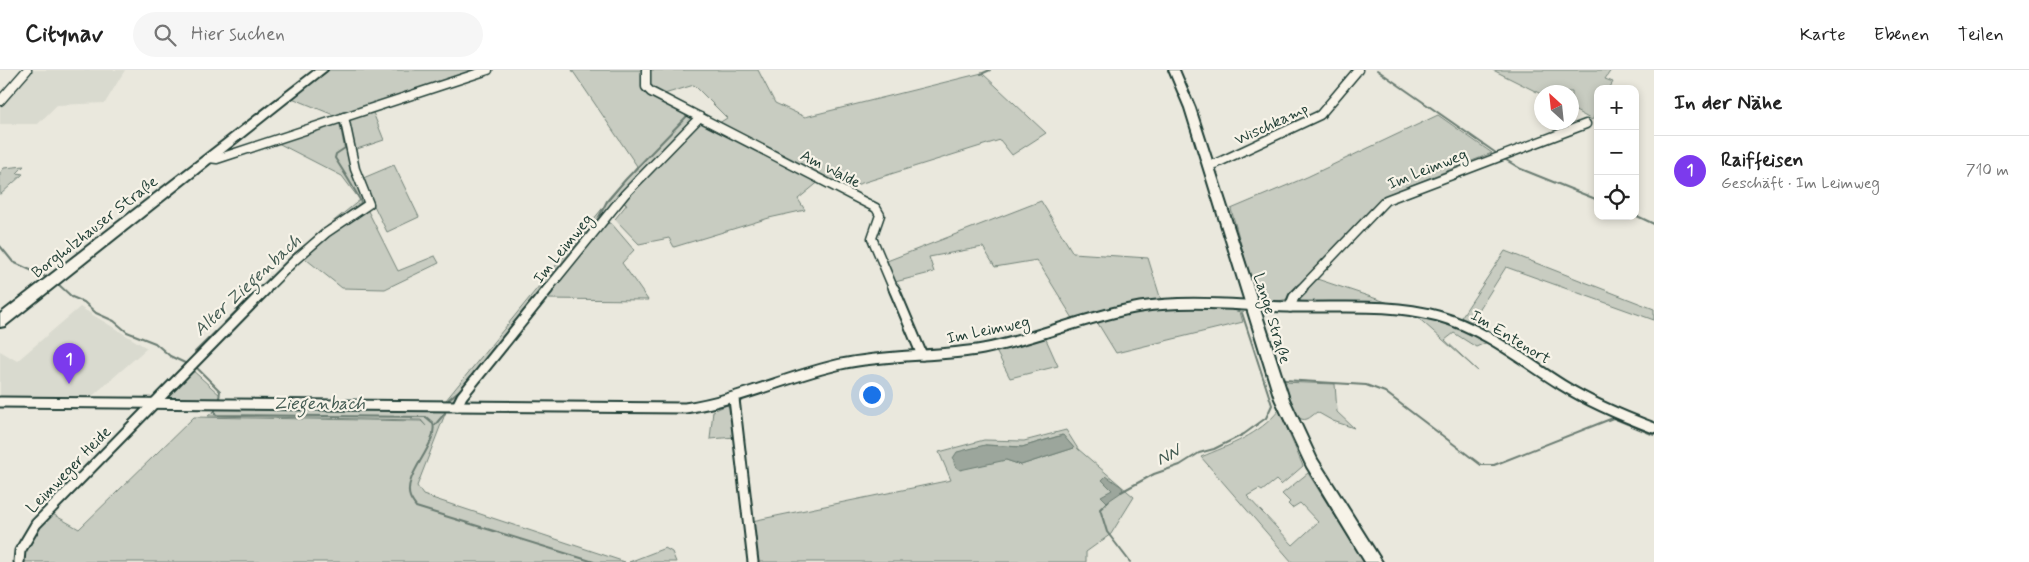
<!DOCTYPE html>
<html lang="de">
<meta charset="utf-8">
<style>
:root{--surface:#fff;--page:#f6f6f6;--text:#222;--muted:#767676;--line:#e0e0e0;--accent:#7c3aed}
body{margin:0;font-family:Mynerve,sans-serif;background:var(--page);color:var(--text)}
.controls{position:absolute;right:15px;top:15px;display:grid;overflow:hidden;border-radius:10px;box-shadow:0 2px 8px #0003}
.controls button{width:45px;height:45px;display:grid;place-items:center;padding:0;border:0;border-bottom:1px solid var(--line);background:var(--surface);color:var(--text);font:25px sans-serif}
.compass{position:absolute;left:1534px;top:15px;width:45px;height:45px;border-radius:50%;background:var(--surface);box-shadow:0 2px 8px #0003;rotate:333deg}
.you{position:absolute;left:871px;top:324px;width:18px;height:18px;margin:-12px;border:4px solid #fff;border-radius:50%;background:#1a73e8;box-shadow:0 0 0 8px #1a73e833}
.badge{display:grid;place-items:center;width:32px;height:32px;border-radius:50%;background:var(--accent);color:#fff;font-size:16px;font-weight:700}
.pin{position:absolute;translate:-50% -41px;filter:drop-shadow(0 1px 2px #0008)}
.pin::after{content:'';position:absolute;top:26px;width:18px;height:15px;background:inherit;clip-path:polygon(0 0,100% 0,50% 100%)}
.list{margin:0;padding:0;list-style:none}
h2{display:flex;justify-content:space-between;align-items:center;height:65px;margin:0;padding:0 20px;font-size:21px}
h2 small{font-size:16px;font-weight:400;color:var(--muted)}
.list li{display:grid;grid-template-columns:32px 1fr auto;gap:15px;align-items:center;box-sizing:border-box;height:70px;padding:0 20px;border-top:1px solid var(--line)}
.list b{display:block;font-size:19px;white-space:nowrap}
.list p{margin:0;font-size:16px;white-space:nowrap;color:var(--muted)}
.list em{font-size:16px;font-style:normal;color:var(--muted)}
.icon{flex:none;width:28px;height:28px;fill:none;stroke:currentColor;stroke-width:2;stroke-linecap:round;stroke-linejoin:round}
.map{position:relative;flex:none;width:1654px;height:492px;overflow:hidden}
header{display:flex;align-items:center;gap:30px;box-sizing:border-box;height:70px;padding:0 25px;background:var(--surface);border-bottom:1px solid var(--line)}
header strong{font-size:24px}
nav{display:flex;gap:28px;margin-inline-start:auto;font-size:18px}
.search{width:350px;height:45px;background:var(--page);display:flex;align-items:center;gap:12px;box-sizing:border-box;padding:0 18px;border-radius:28px;color:var(--muted);font-size:19px}
main{display:flex}
aside{flex:1;background:var(--surface)}
.map>svg:first-child{display:block}
.built{fill:#d9dacf}
.green{fill:#c8ccc1;stroke:#74847a;fill-rule:evenodd}
.water{fill:#9ca69c;stroke:#6a7c72}
.lines{fill:none;stroke-linecap:round;stroke-linejoin:round}
.stream{stroke:#6a7c72;stroke-width:2}
.street-far1-casing{stroke:#1f3d34;stroke-width:11}
.street-casing{stroke:#1f3d34;stroke-width:13}
.secondary-casing{stroke:#1f3d34;stroke-width:4}
.primary-casing{stroke:#1f3d34;stroke-width:4}
.street-far1{stroke:#f7f3e8;stroke-width:8}
.street{stroke:#f7f3e8;stroke-width:9}
.secondary{fill:#f7f3e8;fill-rule:evenodd}
.primary{fill:#f7f3e8;fill-rule:evenodd}
.labels{text-anchor:middle;stroke-width:4.5;stroke-linejoin:round;paint-order:stroke}
.street-label{font-size:16px;fill:#1f3d34;stroke:#f7f3e8}
.water-label{font-size:18px;font-style:italic;fill:#445c53;stroke:#f7f3e8}
</style>
<header>
<strong>Citynav</strong>
<div class="search"><svg class="icon" aria-label="search" viewBox="0 0 24 24"><circle cx="10" cy="10" r="6"/><path d="M15 15l6 6"/></svg>Hier suchen</div>
<nav><a>Karte</a><a>Ebenen</a><a>Teilen</a></nav>
</header>
<main>
<div class="map">
<svg width="1654" height="492" viewBox="0 0 1654 492">
<rect width="100%" height="100%" fill="#eae8dd"/>
<filter id="ink" filterUnits="userSpaceOnUse"><feTurbulence type="fractalNoise" baseFrequency=".02" numOctaves="2"/><feDisplacementMap in="SourceGraphic" scale="10" xChannelSelector="R" yChannelSelector="G"/><feConvolveMatrix kernelMatrix="1 2 1 2 8 2 1 2 1" color-interpolation-filters="sRGB"/></filter>
<g filter="url(#ink)">
<g class="built">
<polygon points="30,0 125,0 105,33 57,35 38,54 0,54 0,36"/>
<polygon points="80,237 147,278 89,329 0,328 0,281 17,291"/>
</g>
<g class="green">
<polygon points="328,0 484,0 336,46 292,28"/>
<polygon points="572,0 643,0 643,19 821,110 798,129 805,140 769,148 674,177 669,168 639,174 615,149 627,134 616,131 455,331 446,330 637,96"/>
<path d="M 648,0 L 758,0 L 775,33 L 805,47 L 982,3 L 1046,63 L 1012,85 L 1000,70 L 846,118 L 719,53 L 727,48 L 694,15 L 661,25 C 649,18 648,13 648,0 Z"/>
<polygon points="1493,0 1611,0 1605,9 1613,12 1609,19 1598,19 1598,40 1592,50 1572,39 1572,22 1542,22 1541,24"/>
<polygon points="372,40 384,70 354,80 347,49"/>
<path d="M 1438,45 L 1492,83 L 1389,124 L 1287,229 C 1274,233 1262,233 1254,221 L 1231,139 L 1307,107 Z"/>
<polygon points="343,50 353,103 364,131 363,135 315,166 360,130 342,106 274,71"/>
<polygon points="394,95 419,147 387,162 361,109"/>
<polygon points="24,96 17,103 23,104 0,125 0,103 4,98"/>
<polygon points="1041,131 1073,183 1148,188 1161,230 1074,250 1037,190 995,197 983,177 929,187 934,202 895,212 887,191"/>
<polygon points="367,139 398,201 435,186 439,193 385,219 342,218 302,186 330,163"/>
<polygon points="611,153 634,180 622,193 648,230 544,229 604,154"/>
<polygon points="1505,181 1654,239 1654,250 1506,197 1470,254 1460,249"/>
<polygon points="1317,209 1389,233 1301,232 1299,227"/>
<polygon points="1183,238 1229,239 1240,242 1243,252 1116,283 1097,252 1140,242"/>
<polygon points="1415,245 1457,255 1490,271 1476,277 1454,263 1445,270 1478,301"/>
<polygon points="1045,267 1058,296 1010,308 996,281"/>
<polygon points="191,299 220,325 218,329 169,331 167,323"/>
<path d="M 1281,312 L 1335,314 L 1337,342 L 1354,358 L 1333,351 L 1317,342 C 1314,344 1310,348 1307,349 C 1293,354 1285,322 1281,312 Z"/>
<polygon points="727,335 733,342 736,367 710,369 713,341"/>
<polygon points="219,337 447,339 417,416 423,425 625,492 22,492 23,481 49,442 79,459 194,347 421,351 426,356 421,350 208,346"/>
<path d="M 1279,340 L 1303,396 L 1281,415 L 1276,410 L 1262,421 L 1259,419 L 1247,426 L 1293,475 L 1318,452 L 1300,433 L 1292,438 L 1288,434 L 1290,432 L 1282,424 L 1308,403 L 1364,492 L 1292,492 L 1201,387 C 1230,375 1259,365 1279,340 Z"/>
<path d="M 1066,360 L 1078,379 L 1134,427 L 1111,464 L 1086,482 L 1086,492 L 758,492 L 752,451 L 951,410 L 939,382 L 984,370 L 1024,371 ZM 1062,365 L 1074,378 L 1021,395 L 1006,390 L 985,375 L 1022,377 Z"/>
<polygon points="665,478 672,482 676,492 629,492"/>
</g>
<g class="water">
<polygon points="1063,365 1074,378 1021,395 1006,390 960,400 955,396 953,388 957,382 985,375 1022,377"/>
<polygon points="1106,406 1122,417 1123,421 1107,432 1101,426 1112,420 1102,410"/>
</g>
<g class="lines">
<g class="stream">
<polyline points="1377,0 1496,83"/>
<polyline points="981,4 990,0"/>
<polyline points="1506,90 1521,99 1598,130"/>
<polyline points="1635,145 1654,154"/>
<path d="M 333,154 L 361,133 C 360,127 340,96 335,88 L 336,84 L 345,78 L 340,52"/>
<polyline points="0,176 13,192 48,208"/>
<polyline points="57,213 72,227 84,232 96,243 114,251 127,262 155,273 170,286 187,294"/>
<polyline points="195,282 295,183 314,169"/>
<polyline points="196,297 220,321 219,329"/>
<polyline points="1284,310 1366,315 1385,322 1481,395 1494,395 1613,348 1654,365"/>
<polyline points="449,329 461,319 598,149 607,131 626,109 687,46"/>
<path d="M 215,338 L 215,344 L 217,345 L 426,347 L 433,353 C 439,375 402,405 410,427 C 411,430 414,434 416,437 L 594,492"/>
<polyline points="435,355 445,343"/>
<polyline points="1121,422 1154,404 1180,395 1199,383 1214,379 1244,364 1266,348 1272,335 1242,243"/>
<polyline points="1109,431 1100,439 1107,462 1130,492"/>
</g>
<g class="street-far1-casing">
<g id="street-far1">
<polyline points="646,0 646,17 651,22 876,138 880,145 872,168 894,220"/>
<polyline points="0,31 27,0"/>
<polyline points="209,88 217,89 488,0"/>
<polyline points="1207,94 1215,94 1320,45 1358,0"/>
<polyline points="265,220 295,190 326,163 369,134 355,99 344,47"/>
<polyline points="547,220 625,124 700,47"/>
<polyline points="1300,220 1386,130 1586,54"/>
</g>
</g>
<g class="street-casing">
<g id="street">
<polyline points="894,219 922,285"/>
<polyline points="1290,237 1294,227 1302,219"/>
<polyline points="734,329 753,492"/>
<path d="M 0,332 L 685,338 C 739,330 788,306 841,294 C 888,284 936,287 983,279 C 1036,269 1086,246 1140,237 C 1190,229 1241,236 1292,237 C 1341,238 1391,233 1438,246 C 1485,259 1522,290 1562,315 C 1591,333 1622,346 1654,358"/>
<polyline points="457,336 462,326 548,219"/>
<polyline points="19,492 20,481 36,454 266,219"/>
</g>
</g>
<g class="secondary-casing">
<polygon id="secondary" points="1169,0 1179,0 1195,38 1289,329 1317,389 1382,492 1365,492 1307,397 1275,329 1185,38"/>
</g>
<g class="primary-casing">
<polygon id="primary" points="315,0 327,0 5,256 0,257 0,244"/>
</g>
<use href="#street-far1" class="street-far1"/>
<use href="#street" class="street"/>
<use href="#secondary" class="secondary"/>
<use href="#primary" class="primary"/>
</g>
</g>
<g class="labels">
<g class="street-label">
<text transform="translate(1271 53) rotate(-25)" y="6">Wischkamp</text>
<text transform="translate(831 98) rotate(27)" y="6">Am Walde</text>
<text transform="translate(1427 98) rotate(-22)" y="6">Im Leimweg</text>
<text transform="translate(94 156) rotate(-38)" y="6">Borgholzhauser Straße</text>
<text transform="translate(562 178) rotate(-51)" y="6">Im Leimweg</text>
<text transform="translate(1273 248) rotate(73)" y="6">Lange Straße</text>
<text transform="translate(988 259) rotate(-12)" y="6">Im Leimweg</text>
<text transform="translate(1511 266) rotate(31)" y="6">Im Entenort</text>
<text transform="translate(68 399) rotate(-46)" y="6">Leimweger Heide</text>
</g>
<g class="water-label">
<text transform="translate(247 215) rotate(-43)" y="6">Alter Ziegenbach</text>
<text x="319" y="339">Ziegenbach</text>
<text transform="translate(1168 385) rotate(-25)" y="6">NN</text>
</g>
</g>
</svg>
<div class="controls">
<button>+</button>
<button>−</button>
<button><svg class="icon" aria-label="locate" viewBox="0 0 24 24"><circle cx="12" cy="12" r="6"/><path d="M12 2v4M12 18v4M2 12h4M18 12h4"/></svg></button>
</div>
<svg class="compass" viewBox="-18 -18 36 36"><path d="M0-13l5 13h-10z" fill="#e53935"/><path d="M0 13l5-13h-10z" fill="#767676"/></svg>
<div class="you"></div>
<div class="pin badge" style="left:69px;top:314px">1</div>
</div>
<aside>
<h2>In der Nähe<small></small></h2>
<ul class="list">
<li><span class="badge">1</span><div><b>Raiffeisen</b><p>Geschäft · Im Leimweg</p></div><em>710 m</em></li>
</ul>
</aside>
</main>
